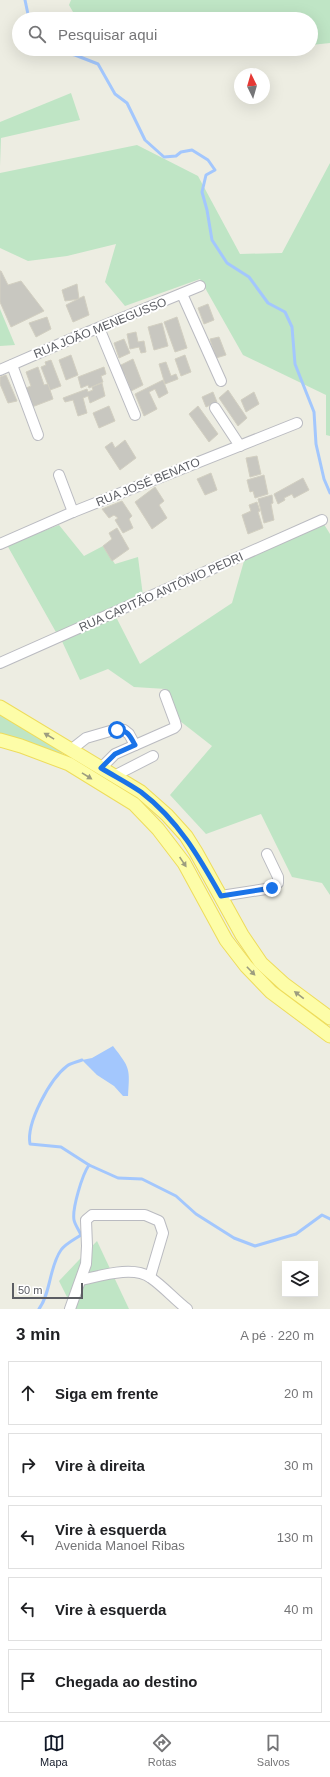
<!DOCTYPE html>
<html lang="pt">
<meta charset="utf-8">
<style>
:root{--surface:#fff;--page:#f6f6f6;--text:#202124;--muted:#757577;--line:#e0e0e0;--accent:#111827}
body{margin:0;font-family:Arial,sans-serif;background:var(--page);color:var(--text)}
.controls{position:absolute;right:12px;bottom:12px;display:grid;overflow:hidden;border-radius:0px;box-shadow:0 4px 16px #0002}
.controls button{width:36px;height:36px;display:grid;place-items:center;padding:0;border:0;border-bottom:1px solid var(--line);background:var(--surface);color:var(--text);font:20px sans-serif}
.compass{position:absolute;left:234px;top:68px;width:36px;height:36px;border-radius:50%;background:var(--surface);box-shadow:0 4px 16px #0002;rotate:355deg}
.scale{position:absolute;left:12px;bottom:10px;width:71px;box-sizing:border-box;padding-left:4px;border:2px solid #5b5d63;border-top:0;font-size:11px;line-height:14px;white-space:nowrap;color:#5b5d63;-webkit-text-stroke:3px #fff;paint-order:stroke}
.stop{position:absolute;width:12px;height:12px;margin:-9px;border:3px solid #1a73e8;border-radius:50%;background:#fff}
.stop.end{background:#1a73e8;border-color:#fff;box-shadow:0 1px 4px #0008}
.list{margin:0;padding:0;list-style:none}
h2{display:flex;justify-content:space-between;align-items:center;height:52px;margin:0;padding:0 16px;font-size:17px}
h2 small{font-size:13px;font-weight:400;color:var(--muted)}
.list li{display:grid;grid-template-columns:26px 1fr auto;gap:12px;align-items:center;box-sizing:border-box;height:64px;margin:0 8px 8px;padding:0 8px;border:1px solid var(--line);border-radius:0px}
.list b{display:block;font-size:15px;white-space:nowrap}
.list p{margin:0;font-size:13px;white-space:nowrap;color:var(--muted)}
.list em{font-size:13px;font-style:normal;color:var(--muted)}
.icon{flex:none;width:22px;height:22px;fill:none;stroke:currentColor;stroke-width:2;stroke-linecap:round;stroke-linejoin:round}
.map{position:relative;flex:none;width:330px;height:1309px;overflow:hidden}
.search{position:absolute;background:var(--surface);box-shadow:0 4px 16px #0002;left:12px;right:12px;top:12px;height:44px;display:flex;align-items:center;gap:10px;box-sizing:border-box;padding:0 14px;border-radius:22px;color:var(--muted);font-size:15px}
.sheet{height:412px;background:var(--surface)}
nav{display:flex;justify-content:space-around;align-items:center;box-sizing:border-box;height:56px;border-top:1px solid var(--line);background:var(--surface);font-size:11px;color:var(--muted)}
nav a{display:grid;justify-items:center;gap:2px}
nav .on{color:var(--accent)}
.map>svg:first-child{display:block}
.green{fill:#bfe5c5}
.water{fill:#a3c7fd}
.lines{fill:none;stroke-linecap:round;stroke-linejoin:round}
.stream{stroke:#a3c7fd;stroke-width:3}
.building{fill:#c8c7c0;stroke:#d2cfc1}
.minor-casing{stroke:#babbc1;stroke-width:12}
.major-casing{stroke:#eedc5b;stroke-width:15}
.minor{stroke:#fff;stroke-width:10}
.major{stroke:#fdfda8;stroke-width:13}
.oneway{fill:#9c9d7f}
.route{stroke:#1a73e8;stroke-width:5}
.labels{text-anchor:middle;stroke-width:4;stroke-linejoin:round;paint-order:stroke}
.street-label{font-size:12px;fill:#5b5d63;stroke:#fff}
</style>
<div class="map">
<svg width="330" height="1309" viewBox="0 0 330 1309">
<rect width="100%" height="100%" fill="#edede2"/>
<g class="green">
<polygon points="71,0 330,0 330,43 311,45 311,19 77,19 69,5"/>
<polygon points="223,49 272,49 232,53"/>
<polygon points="71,93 80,120 1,138 0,166 0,122"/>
<polygon points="137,145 198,176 240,254 282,253 330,163 330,436 326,435 326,395 243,355 200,279 125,306 105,282 116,244 67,256 28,261 0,248 0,173"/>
<polygon points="0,309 15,345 0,346"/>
<polygon points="322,521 330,534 330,895 322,883 292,877 261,814 206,834 170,795 212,746 180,721 166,689 134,687 108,669 80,680 60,637 114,613 140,664 232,603 246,554"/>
<polygon points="59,525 84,556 103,546 115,564 138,557 143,596 57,634 7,545"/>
<polygon points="0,711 63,751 62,755 0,736"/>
<polygon points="97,1241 129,1309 73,1309 59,1281"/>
</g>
<path class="water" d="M 113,1046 C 130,1068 130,1068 128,1096 L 123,1096 L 114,1086 L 97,1075 L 82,1060 L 92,1058 Z"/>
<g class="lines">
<g class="stream">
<polyline points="25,0 29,19"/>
<polyline points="47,49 75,55 98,64 115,94 127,103 145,140 164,157 176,156 181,152 192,150 208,160 215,170 206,175 202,192 207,210 212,240 227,263 249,277 268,303 285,312 292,327 295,364 314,412 316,444 324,479 330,493"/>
<path d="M 82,1060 C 77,1062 71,1063 67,1066 C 50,1079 26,1123 30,1144 L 61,1147 L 89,1165"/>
<path d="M 39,1309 C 51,1293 49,1267 61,1250 C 65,1244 75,1239 81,1235 C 79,1230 75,1225 74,1220 C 72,1209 82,1175 89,1165 L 118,1178 L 142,1179 L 176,1196 L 196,1214 L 234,1238 L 255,1246 L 296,1234 L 322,1215 L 330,1219"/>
</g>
</g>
<g class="building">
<polygon points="0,271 1,271 8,285 21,281 44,311 11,327 0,302"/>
<polygon points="77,284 79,299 65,301 62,290"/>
<polygon points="84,296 89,315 73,322 66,305"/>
<polygon points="208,304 214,320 204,324 198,308"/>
<polygon points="47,317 51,329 36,337 29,323"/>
<polygon points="177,317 187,348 175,352 164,322"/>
<polygon points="162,323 168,346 154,350 148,327"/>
<polygon points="136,332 138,342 144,341 146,352 141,353 139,347 130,349 127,334"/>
<polygon points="219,337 226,355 216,358 210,339"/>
<polygon points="124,339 130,353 119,358 114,343"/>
<polygon points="71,355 78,375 66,380 59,360"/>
<polygon points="185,355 191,372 181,376 175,359"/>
<polygon points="133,359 143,385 131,391 125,375 123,376 119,366"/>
<polygon points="51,360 61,386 50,390 41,367 46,365 45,362"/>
<polygon points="166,362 171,376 176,374 178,379 165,384 159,364"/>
<polygon points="38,367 44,385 48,384 53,399 32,407 26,388 31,386 26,372"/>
<polygon points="104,367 106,374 101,376 103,382 89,388 88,385 81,388 78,377"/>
<polygon points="6,375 17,401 8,403 0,384 0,377"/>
<polygon points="163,380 168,393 159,398 155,389 149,392 157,409 144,416 135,394"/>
<polygon points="102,383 105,396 90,403 88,396 83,398 87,413 78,416 73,400 65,402 63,398 87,389 88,392 93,390 92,387"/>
<polygon points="228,390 247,418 238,426 219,398"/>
<polygon points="213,392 217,402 206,407 202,397"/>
<polygon points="254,392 259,404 246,412 241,400"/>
<polygon points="109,406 115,421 99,428 93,413"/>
<polygon points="198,406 218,434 209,442 189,414"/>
<polygon points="125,440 136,458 120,470 105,447 112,442 115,448"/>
<polygon points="257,456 261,474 250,477 246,458"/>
<polygon points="211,473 217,490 205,495 197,479"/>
<polygon points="264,475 268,494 255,498 253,491 250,492 247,480"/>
<polygon points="303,478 309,490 294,498 292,494 284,498 285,500 278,504 274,494"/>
<polygon points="155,487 164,501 159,505 167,518 152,529 135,502"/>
<polygon points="272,495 273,503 271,504 274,520 264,523 258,499"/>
<polygon points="122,501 132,516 129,519 133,528 123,533 115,520 118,518 114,515 109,518 102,509"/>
<polygon points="257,502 260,511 258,512 263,528 248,534 242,515 251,511 249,505"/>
<polygon points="117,528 129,549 112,561 103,546 112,539 109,533"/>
</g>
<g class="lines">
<g class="minor-casing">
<g id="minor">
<polyline points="182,294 221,381"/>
<polyline points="99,328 135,415"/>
<polyline points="12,365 38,435"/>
<polyline points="0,370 71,339 200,286"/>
<polyline points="215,408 240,446"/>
<polyline points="59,475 73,512"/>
<polyline points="0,544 73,512 297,423"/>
<polyline points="0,663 322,520"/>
<polyline points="72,749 86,738 117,729 124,730 129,734 135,745"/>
<polyline points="101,768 115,754 174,728 176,726 175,722 165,695"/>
<polyline points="114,776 153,756"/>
<polyline points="221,896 272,888 278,883 278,877 267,854"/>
<path d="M 81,1280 C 100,1276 134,1265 151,1278 C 164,1287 174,1299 187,1309"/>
<polyline points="70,1309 86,1264 87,1246 86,1220 92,1215 145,1215 159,1221 163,1233 150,1277"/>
</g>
</g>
<g class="major-casing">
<g id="major">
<polyline points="0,707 141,792 167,815 186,836 196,852 242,935 261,963 284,984 330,1018"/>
<polyline points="0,740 21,746 69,764 134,804 158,829 184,863 226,940 246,966 271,992 330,1036"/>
</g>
</g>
<use href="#minor" class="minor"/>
<use href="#major" class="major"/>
</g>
<defs><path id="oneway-solid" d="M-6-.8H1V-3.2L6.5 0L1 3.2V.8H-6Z"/></defs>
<g class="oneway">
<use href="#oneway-solid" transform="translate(49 736) rotate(-149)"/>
<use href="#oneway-solid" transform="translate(87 776) rotate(32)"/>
<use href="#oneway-solid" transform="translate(183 862) rotate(56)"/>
<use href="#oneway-solid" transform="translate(251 971) rotate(46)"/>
<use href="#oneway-solid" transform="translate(299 995) rotate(-143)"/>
</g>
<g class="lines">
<path class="route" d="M 117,730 C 128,730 130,736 135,745 L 115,754 L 101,768 C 114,776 128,783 141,792 C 178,820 199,857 221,896 L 272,888"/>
</g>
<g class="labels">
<g class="street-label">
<text transform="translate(100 328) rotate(-22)" y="4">RUA JOÃO MENEGUSSO</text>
<text transform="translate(148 482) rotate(-22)" y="4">RUA JOSÉ BENATO</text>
<text transform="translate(161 592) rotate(-24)" y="4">RUA CAPITÃO ANTÔNIO PEDRI</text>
</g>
</g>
</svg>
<div class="controls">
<button><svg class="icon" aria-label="layers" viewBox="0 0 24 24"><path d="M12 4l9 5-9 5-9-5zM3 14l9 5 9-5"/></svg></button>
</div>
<svg class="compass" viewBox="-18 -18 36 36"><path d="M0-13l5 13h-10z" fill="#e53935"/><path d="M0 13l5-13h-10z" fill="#757577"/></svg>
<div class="scale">50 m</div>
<div class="stop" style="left:117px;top:730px"></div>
<div class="stop end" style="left:272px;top:888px"></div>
<div class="search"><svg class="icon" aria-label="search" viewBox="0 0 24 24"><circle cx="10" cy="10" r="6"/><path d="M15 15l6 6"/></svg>Pesquisar aqui</div>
</div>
<section class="sheet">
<h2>3 min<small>A pé · 220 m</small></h2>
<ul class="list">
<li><svg class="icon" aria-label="ahead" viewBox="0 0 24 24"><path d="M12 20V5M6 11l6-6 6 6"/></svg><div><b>Siga em frente</b></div><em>20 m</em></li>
<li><svg class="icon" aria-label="right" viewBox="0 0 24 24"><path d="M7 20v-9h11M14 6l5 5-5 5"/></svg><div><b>Vire à direita</b></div><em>30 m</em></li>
<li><svg class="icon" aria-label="left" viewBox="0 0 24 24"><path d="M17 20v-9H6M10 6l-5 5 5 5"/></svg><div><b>Vire à esquerda</b><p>Avenida Manoel Ribas</p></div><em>130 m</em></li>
<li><svg class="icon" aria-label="left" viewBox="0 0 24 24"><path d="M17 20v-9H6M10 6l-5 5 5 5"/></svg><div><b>Vire à esquerda</b></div><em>40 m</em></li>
<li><svg class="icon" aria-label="arrive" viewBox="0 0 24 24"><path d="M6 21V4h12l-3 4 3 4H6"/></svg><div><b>Chegada ao destino</b></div></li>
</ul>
</section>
<nav>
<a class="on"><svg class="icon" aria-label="map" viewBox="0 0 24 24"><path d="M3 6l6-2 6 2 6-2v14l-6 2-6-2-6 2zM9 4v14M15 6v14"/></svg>Mapa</a>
<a><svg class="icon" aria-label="directions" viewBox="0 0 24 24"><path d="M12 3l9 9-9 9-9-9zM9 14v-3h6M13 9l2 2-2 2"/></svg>Rotas</a>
<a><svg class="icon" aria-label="saved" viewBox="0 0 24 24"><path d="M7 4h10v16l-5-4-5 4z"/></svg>Salvos</a>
</nav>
